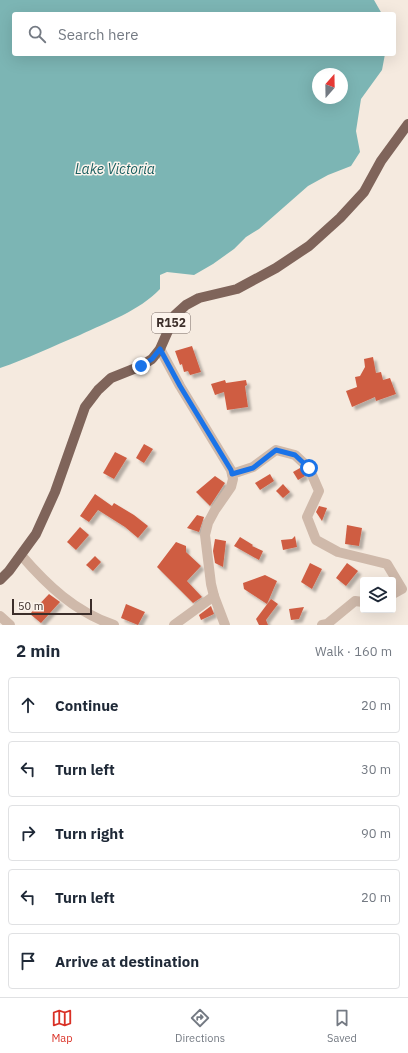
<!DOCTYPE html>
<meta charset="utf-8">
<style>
:root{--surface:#fff;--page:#f6f6f7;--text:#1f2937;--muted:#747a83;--line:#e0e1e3;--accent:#d93025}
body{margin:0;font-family:"IBM Plex Sans",sans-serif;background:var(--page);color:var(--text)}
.controls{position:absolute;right:12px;bottom:12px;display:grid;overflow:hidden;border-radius:4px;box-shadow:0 4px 16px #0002}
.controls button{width:36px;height:36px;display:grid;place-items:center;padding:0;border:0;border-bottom:1px solid var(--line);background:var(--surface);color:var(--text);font:20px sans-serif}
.compass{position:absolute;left:312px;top:68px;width:36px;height:36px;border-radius:50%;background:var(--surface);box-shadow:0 4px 16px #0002;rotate:20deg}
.scale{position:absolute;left:12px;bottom:10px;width:80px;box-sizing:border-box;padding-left:4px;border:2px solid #3c2e2a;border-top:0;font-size:11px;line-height:14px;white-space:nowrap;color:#3c2e2a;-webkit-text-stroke:3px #fcf4ed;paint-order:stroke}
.stop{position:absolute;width:12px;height:12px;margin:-9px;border:3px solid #1a73e8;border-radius:50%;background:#fff}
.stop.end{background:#1a73e8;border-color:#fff;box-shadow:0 1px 4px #0008}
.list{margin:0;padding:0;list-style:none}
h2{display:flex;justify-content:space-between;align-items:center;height:52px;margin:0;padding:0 16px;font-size:17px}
h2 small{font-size:13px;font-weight:400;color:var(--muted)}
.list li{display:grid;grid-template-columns:26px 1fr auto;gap:12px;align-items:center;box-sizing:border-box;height:56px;margin:0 8px 8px;padding:0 8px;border:1px solid var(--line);border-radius:4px}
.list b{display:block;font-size:15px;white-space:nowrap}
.list em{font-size:13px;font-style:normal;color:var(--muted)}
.icon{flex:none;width:22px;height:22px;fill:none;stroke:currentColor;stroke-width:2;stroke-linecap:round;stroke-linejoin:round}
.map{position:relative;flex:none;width:408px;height:625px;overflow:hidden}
.search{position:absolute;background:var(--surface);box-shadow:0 4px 16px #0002;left:12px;right:12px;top:12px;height:44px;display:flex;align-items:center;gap:10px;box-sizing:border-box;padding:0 14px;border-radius:4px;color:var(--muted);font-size:15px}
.sheet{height:372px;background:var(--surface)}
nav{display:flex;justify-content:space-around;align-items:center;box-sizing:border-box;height:56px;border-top:1px solid var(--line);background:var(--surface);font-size:11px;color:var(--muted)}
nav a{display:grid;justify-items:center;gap:2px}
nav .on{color:var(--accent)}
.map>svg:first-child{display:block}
.water{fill:#7cb5b4;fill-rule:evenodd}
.building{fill:#cf5d43;filter:url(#shadow)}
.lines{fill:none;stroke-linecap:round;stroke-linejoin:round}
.minor{stroke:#cfb9aa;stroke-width:10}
.primary{stroke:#7f645a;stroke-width:10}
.route{stroke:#1a73e8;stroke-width:5}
.labels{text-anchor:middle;stroke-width:3;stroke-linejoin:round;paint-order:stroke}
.shield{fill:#fcf4ed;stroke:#766964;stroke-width:1}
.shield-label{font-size:12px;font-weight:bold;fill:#3c2e2a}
.water-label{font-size:14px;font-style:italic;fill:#1b6061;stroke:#fcf4ed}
</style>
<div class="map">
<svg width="408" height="625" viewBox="0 0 408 625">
<defs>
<filter id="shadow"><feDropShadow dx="3.5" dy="3.5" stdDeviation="1" flood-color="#0004"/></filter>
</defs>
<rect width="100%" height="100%" fill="#f5eadf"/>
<path class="water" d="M 0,0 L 374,0 L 382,14 L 14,14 L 14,54 L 385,54 L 382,70 L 361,99 L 356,131 L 360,152 L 351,166 L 328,175 L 308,186 L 259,229 L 246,237 L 234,249 L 213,264 L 194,275 L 167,272 L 160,275 L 160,289 C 139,311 107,322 80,335 C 53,346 27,359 0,368 ZM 318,74 L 342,74 L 342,98 L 318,98 Z"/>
<g class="building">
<polygon points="192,346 201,372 190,375 188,371 184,372 182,364 180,365 175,351"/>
<polygon points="373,357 376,373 381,372 383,380 390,378 396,394 376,401 375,397 352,407 346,391 357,387 355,377 360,376 365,367 364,359"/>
<polygon points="225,380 226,383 246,380 247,385 245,386 248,407 227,410 224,392 215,395 211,384"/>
<polygon points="144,444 153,449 144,463 136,458"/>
<polygon points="115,452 127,458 114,479 103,473"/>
<polygon points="300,468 305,476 298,480 293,472"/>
<polygon points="270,474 274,481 260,490 255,483"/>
<polygon points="215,476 225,483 210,506 196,492"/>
<polygon points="283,484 290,492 283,498 276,491"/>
<polygon points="95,494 112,506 114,503 134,515 148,526 138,538 125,527 98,510 89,522 80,516"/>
<polygon points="319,506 327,508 322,521 316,512"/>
<polygon points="197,515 204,517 199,532 187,528"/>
<polygon points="347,525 362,528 359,546 345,544"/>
<polygon points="80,527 89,535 76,550 67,542"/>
<polygon points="295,536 297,547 283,550 281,540 292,539"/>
<polygon points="240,537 253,545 252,546 263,551 259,560 234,546"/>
<polygon points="215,539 226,541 223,567 215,563 213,551"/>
<polygon points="176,542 186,546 186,552 201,566 187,581 202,597 193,603 157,567"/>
<polygon points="95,556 101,562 93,571 86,565"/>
<polygon points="310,563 322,569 312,589 301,582"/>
<polygon points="347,563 358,571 346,586 336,578"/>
<polygon points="265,575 277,581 267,604 244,589 243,583"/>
<polygon points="49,594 60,602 41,623 30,614"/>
<polygon points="271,599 278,604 266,620 268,625 259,625 256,619"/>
<polygon points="126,604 145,612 138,625 121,618"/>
<polygon points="211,606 214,614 201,620 199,615"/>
<polygon points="304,607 299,619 291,620 289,609"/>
</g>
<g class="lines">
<g class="minor">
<polyline points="160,349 180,386 231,470 233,479 231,487 215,510 208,523 205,535 211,584 214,596 225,625"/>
<polyline points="232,474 253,467 276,450 295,455 309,468 319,491 307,517 316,540 338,552 387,564 402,589 393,594"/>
<path d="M 21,555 C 47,585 75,612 114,625"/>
<polyline points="0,616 10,625"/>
<polyline points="174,625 214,596"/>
<polyline points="322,625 327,624 355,601 363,602"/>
</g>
<polyline class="primary" points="0,580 9,571 36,534 55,492 85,407 98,390 111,378 141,366 152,359 160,349 175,315 186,305 199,298 237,289 276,268 309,246 340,218 364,192 381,161 408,124"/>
</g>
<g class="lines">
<polyline class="route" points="141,366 152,359 160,349 180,386 231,470 232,474 253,468 276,450 295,455 309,468"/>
</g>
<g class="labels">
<rect class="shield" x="152" y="313" width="38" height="20" rx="3"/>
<g class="shield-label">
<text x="171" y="327">R152</text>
</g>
<g class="water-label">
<text x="115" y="174">Lake Victoria</text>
</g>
</g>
</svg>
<div class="controls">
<button><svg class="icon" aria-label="layers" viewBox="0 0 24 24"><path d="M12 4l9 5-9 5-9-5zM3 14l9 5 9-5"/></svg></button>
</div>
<svg class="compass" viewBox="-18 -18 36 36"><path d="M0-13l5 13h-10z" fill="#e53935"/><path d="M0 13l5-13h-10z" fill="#747a83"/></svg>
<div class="scale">50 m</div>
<div class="stop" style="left:309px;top:468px"></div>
<div class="stop end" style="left:141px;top:366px"></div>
<div class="search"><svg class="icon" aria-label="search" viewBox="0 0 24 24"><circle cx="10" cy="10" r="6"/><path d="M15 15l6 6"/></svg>Search here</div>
</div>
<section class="sheet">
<h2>2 min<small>Walk · 160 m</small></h2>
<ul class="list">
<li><svg class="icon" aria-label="ahead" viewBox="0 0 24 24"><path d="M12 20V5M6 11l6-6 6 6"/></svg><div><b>Continue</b></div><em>20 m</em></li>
<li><svg class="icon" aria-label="left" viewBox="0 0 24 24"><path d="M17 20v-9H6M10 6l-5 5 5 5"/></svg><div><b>Turn left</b></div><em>30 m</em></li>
<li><svg class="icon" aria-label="right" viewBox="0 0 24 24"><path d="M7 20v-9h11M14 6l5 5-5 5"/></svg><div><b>Turn right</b></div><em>90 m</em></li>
<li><svg class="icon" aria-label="left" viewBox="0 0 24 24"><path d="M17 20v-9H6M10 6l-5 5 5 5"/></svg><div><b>Turn left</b></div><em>20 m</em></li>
<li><svg class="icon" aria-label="arrive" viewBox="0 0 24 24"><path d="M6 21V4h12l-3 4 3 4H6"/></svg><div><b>Arrive at destination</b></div></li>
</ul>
</section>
<nav>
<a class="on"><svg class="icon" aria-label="map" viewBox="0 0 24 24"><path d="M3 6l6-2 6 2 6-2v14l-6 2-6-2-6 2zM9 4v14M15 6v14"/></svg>Map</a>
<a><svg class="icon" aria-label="directions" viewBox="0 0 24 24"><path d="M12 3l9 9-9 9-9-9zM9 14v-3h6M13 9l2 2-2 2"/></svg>Directions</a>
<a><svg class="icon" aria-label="saved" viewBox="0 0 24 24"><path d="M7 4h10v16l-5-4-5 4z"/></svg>Saved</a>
</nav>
